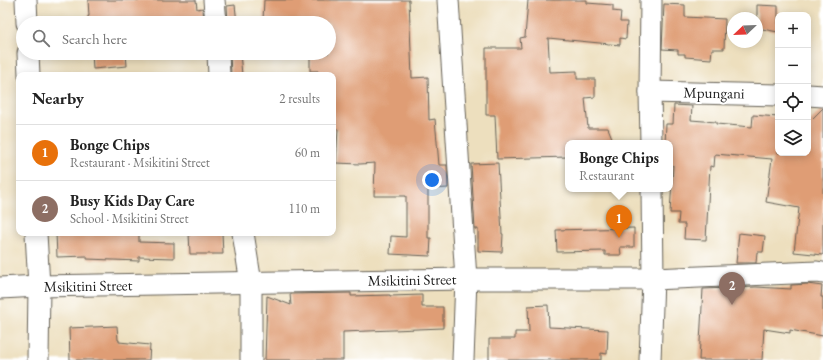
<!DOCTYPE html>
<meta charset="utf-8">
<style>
:root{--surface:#fff;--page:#f2f2f2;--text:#222;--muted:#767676;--line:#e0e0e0;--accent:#ea580c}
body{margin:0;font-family:"EB Garamond",serif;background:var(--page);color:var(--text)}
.controls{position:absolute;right:12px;top:12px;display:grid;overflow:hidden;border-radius:8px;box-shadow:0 2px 10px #0003}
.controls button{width:36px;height:36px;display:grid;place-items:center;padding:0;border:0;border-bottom:1px solid var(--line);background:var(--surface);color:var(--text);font:20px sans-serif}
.compass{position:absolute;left:727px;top:12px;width:36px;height:36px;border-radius:50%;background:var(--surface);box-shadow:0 2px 10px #0003;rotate:247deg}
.you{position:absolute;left:432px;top:180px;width:14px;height:14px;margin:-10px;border:3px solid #fff;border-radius:50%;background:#1a73e8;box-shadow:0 0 0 6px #1a73e833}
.badge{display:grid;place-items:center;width:26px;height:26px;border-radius:50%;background:var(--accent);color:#fff;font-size:13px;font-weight:700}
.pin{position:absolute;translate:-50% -33px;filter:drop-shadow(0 1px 2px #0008)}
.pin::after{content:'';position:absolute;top:21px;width:14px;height:12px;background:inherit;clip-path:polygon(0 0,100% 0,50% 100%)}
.popup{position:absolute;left:565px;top:140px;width:108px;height:52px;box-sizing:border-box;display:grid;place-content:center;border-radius:8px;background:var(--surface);filter:drop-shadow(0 1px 3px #0005);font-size:13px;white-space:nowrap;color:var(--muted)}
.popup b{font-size:15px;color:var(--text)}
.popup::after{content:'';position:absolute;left:50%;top:100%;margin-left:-8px;border:8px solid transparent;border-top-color:var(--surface)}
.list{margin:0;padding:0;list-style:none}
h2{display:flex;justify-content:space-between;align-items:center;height:52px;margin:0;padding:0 16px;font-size:17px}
h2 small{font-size:13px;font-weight:400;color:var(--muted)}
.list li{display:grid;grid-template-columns:26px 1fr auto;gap:12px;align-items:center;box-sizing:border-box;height:56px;padding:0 16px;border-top:1px solid var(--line)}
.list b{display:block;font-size:15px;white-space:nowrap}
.list p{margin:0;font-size:13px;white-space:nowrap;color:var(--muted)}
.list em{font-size:13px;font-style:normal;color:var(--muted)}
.icon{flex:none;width:22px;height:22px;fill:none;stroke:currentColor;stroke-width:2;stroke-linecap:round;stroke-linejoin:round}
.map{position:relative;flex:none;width:823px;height:360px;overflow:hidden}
.search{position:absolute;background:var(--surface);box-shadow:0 2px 10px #0003;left:16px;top:16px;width:320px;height:44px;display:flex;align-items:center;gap:10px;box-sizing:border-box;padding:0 14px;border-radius:22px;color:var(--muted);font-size:15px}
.panel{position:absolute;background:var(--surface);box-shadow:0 2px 10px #0003;left:16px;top:72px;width:320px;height:164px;border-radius:8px}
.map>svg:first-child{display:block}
.building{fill:#df9d74}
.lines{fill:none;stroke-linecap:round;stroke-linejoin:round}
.minor-casing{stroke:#656055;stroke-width:23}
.minor{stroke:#fff;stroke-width:21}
.labels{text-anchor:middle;stroke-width:4;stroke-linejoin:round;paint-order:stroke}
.street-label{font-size:15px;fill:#1c1c1c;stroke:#fff}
</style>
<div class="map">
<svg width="823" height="360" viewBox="0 0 823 360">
<rect width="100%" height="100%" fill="#fff"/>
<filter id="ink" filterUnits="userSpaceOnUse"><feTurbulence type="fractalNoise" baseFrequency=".025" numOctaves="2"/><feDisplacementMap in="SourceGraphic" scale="8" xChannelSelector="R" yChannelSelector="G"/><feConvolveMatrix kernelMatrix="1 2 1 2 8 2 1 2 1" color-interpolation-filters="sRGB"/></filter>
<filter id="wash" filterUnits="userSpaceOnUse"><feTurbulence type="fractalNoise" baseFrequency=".012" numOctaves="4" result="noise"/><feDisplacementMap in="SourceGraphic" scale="16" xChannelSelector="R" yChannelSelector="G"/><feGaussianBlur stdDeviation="0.9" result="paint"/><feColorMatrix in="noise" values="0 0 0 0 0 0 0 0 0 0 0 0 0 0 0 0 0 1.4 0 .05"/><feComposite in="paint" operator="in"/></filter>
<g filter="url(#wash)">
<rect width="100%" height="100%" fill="#eddfbe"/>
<g id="blocks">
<g class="building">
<polygon points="88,0 196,0 197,9 203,8 204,23 88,23 88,16 89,16"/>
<polygon points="264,0 409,0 412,78 428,77 429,120 435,119 439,165 447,165 448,188 428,189 428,238 431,238 430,256 390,254 391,236 406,237 406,196 374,196 375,163 360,164 336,163 338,129 333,129 333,75 318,75 318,71 310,71 310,57 301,57 301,53 329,53 329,23 270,23 271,20 263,20"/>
<polygon points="528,0 587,0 587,3 613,5 613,11 621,12 620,22 627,22 626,39 620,38 620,45 548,38 550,72 577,71 577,79 595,79 595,97 585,98 588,128 608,128 614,143 568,143 568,157 497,159 495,115 486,115 486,48 521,48 520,38 525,37"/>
<polygon points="664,4 685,5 685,17 725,19 724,49 712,49 711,59 685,57 685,54 678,54 678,50 662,49"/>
<polygon points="235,5 237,23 228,23 227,6"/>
<polygon points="757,5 778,6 778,32 757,28"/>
<polygon points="92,53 126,53 127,66 93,69"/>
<polygon points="230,53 240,53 242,75 231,75"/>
<polygon points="674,105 692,106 691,120 716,122 716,124 752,127 753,115 778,117 778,153 808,153 808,123 823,108 823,255 794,252 799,208 766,202 772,159 715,154 714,167 710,166 706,240 684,239 685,224 678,224 679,213 670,213 673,165 670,165 670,143 665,143 666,124 673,124"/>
<polygon points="498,163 502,234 503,234 502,252 478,251 478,229 475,229 471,164"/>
<polygon points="634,228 634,247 620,247 621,255 605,255 605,251 557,252 556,230"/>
<polygon points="56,233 139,233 139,242 174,243 174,258 139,257 139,261 87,259 87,256 57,257"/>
<polygon points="189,233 222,233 223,254 190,254"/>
<polygon points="739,233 765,236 763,252 757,252 756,263 736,263"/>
<polygon points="807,284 822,286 821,297 823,297 823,336 790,330 790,333 764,329 762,360 699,360 703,289 756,287 791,289 791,285"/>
<polygon points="351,293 351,296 390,295 390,296 422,295 422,307 443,307 443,328 343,332 343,360 265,360 267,296 291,305 290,294"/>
<polygon points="548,305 549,327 608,330 607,354 601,353 601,360 489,360 489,339 515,339 515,332 529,332 528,306"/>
<polygon points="117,326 118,340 119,340 119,342 150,345 149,360 70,360 69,328"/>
</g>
</g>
</g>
<g filter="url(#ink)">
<use href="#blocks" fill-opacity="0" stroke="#656055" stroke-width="1"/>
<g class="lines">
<g class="minor-casing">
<g id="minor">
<polyline points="26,0 27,23"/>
<polyline points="214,0 216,23"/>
<polyline points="448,0 466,279 463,360"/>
<polyline points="28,53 29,75"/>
<polyline points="218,53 219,75"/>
<polyline points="650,92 778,95"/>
<polyline points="808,95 823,96"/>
<polyline points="651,143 650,92 651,0"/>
<polyline points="36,233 39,286 38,360"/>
<polyline points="243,233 251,283 251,360"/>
<polyline points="0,288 39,286 466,279 653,279 817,272 823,273"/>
<polyline points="650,360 653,279 652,189"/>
</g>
</g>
<use href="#minor" class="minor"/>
</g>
</g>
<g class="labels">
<g class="street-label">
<text transform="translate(714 93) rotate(1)" y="5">Mpungani</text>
<text transform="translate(412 280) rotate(-1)" y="5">Msikitini Street</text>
<text transform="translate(88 286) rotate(-1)" y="5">Msikitini Street</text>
</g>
</g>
</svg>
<div class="controls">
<button>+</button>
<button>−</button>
<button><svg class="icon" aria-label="locate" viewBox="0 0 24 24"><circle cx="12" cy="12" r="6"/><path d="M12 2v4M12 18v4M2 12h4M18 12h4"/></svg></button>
<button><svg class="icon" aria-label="layers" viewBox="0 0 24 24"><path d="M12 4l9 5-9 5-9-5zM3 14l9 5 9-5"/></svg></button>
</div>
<svg class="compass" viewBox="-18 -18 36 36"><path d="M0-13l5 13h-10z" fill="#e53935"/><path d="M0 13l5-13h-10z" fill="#767676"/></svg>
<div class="you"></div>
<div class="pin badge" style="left:619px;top:238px;background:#e8710a">1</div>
<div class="popup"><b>Bonge Chips</b>Restaurant</div>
<div class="pin badge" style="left:732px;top:305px;background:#8d6e63">2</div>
<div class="search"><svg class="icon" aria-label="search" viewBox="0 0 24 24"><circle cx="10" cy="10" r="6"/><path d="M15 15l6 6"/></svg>Search here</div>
<section class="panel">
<h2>Nearby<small>2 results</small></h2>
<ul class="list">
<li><span class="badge" style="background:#e8710a">1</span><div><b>Bonge Chips</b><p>Restaurant · Msikitini Street</p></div><em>60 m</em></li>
<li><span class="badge" style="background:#8d6e63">2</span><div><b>Busy Kids Day Care</b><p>School · Msikitini Street</p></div><em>110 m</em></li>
</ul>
</section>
</div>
